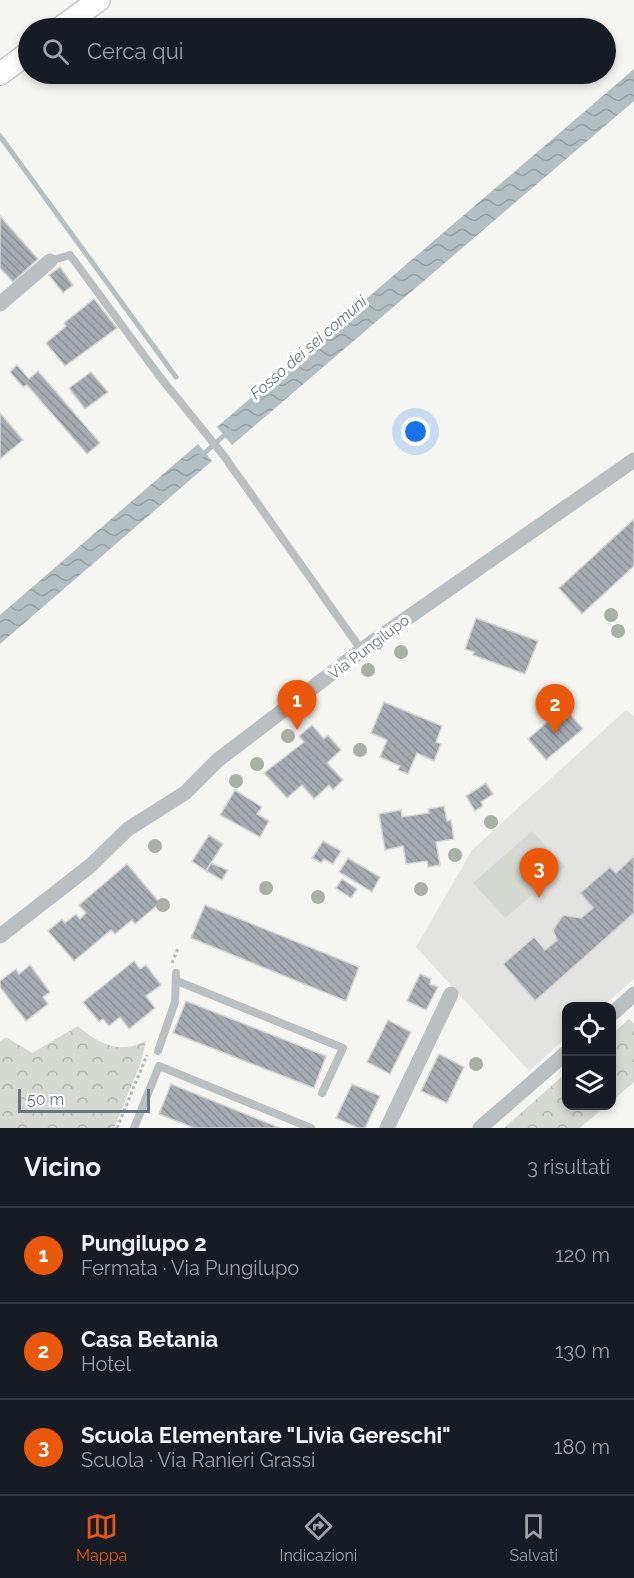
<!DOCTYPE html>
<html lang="it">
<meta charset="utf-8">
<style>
:root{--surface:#171b24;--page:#242831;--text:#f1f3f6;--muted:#9ea1a6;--line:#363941;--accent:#ea580c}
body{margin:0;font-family:Raleway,sans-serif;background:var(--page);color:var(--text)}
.controls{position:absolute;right:18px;bottom:18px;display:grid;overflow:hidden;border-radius:12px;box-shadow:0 3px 9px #0003}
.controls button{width:54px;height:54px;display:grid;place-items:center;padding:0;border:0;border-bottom:2px solid var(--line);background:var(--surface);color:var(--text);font:30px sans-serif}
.scale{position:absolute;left:18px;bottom:15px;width:132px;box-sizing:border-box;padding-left:6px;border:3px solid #677680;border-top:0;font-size:16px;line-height:21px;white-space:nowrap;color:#677680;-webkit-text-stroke:4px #fff;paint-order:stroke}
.you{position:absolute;left:416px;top:432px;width:21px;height:21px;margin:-15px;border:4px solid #fff;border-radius:50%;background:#1a73e8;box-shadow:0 0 0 9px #1a73e833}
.badge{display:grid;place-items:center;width:39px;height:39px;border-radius:50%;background:var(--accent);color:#fff;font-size:20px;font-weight:700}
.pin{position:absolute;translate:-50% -50px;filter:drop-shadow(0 2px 3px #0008)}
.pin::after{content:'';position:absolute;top:32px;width:21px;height:18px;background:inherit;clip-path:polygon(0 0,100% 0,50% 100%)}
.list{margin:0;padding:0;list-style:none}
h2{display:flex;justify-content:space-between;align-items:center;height:78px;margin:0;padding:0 24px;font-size:26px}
h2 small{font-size:20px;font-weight:400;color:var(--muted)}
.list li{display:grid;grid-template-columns:39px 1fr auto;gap:18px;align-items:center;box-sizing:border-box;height:96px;padding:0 24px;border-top:2px solid var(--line)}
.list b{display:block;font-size:22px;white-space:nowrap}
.list p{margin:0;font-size:20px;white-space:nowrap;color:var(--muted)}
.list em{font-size:20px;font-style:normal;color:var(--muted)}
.icon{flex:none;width:33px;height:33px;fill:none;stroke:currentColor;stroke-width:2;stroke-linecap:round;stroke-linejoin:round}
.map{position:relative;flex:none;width:634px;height:1128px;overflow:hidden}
.search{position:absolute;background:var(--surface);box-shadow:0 3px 9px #0003;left:18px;right:18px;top:18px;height:66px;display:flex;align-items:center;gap:15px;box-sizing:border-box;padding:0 21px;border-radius:33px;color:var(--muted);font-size:22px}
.sheet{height:366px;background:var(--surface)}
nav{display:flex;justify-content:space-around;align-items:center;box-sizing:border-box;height:84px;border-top:2px solid var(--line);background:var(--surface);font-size:16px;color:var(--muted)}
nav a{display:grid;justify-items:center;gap:3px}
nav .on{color:var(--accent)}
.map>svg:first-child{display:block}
.built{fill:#e3e4e2}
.park{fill:url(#park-crowns)}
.pitch{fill:#d5d9d2}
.water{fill:url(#water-waves)}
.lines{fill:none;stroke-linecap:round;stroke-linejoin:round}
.stream{stroke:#b3bfc2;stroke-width:5}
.building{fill:url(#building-back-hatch);stroke:#d6d6d5;stroke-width:1.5}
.secondary-casing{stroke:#adb3b7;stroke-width:24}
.path{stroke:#b5b8ba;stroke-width:3;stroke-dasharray:3 3;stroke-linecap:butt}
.lane{stroke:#babfc2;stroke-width:8}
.street{stroke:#babfc2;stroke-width:15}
.secondary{stroke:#fff;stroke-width:22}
.tree{fill:#a9b0a4}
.labels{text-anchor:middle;stroke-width:6;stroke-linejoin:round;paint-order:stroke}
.street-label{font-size:15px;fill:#677680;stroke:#fff}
.water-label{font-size:16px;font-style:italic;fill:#63777c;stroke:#fff}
</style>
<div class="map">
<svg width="634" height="1128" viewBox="0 0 634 1128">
<defs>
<pattern id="park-crowns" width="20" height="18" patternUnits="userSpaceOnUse" patternTransform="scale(1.5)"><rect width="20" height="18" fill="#d5d9d2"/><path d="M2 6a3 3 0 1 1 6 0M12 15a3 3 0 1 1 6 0" fill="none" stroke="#b1b5b0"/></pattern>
<pattern id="water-waves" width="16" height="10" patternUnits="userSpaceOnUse" patternTransform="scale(1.5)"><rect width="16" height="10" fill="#b3bfc2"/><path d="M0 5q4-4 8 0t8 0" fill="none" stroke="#95a0a3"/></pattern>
<pattern id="building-back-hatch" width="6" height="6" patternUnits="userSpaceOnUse" patternTransform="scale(1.5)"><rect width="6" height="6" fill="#a5abb0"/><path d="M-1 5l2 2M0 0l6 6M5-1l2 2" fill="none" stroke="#8a9094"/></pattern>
</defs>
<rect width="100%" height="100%" fill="#f5f5f2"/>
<polygon class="built" points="626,710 634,716 634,979 603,1006 566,1006 566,1038 529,1071 416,947 472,850"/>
<g class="park">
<polygon points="629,1019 634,1024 634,1082 612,1101 612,1034"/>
<path d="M 78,1026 C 100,1045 119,1054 146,1041 L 141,1062 L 114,1128 L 0,1128 L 0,1042 L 6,1037 L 32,1053 Z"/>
<polygon points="566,1073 566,1106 606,1106 580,1128 504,1128"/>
</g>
<polygon class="pitch" points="532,831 565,867 505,918 473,883"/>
<g class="water">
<polygon points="634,69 634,101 232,445 217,427"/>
<polygon points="198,444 212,461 0,644 0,615"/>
</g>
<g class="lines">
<g class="stream">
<polyline points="0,136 176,377"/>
<polyline points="200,457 229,431"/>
</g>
</g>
<g class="building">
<polygon points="0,216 38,259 13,282 0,268"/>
<polygon points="60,267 73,285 63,293 49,275"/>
<polygon points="94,299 117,328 65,366 46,343 66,326 64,323"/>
<polygon points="17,365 29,379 38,371 100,443 87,454 27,385 23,387 10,372"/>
<polygon points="91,372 108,392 85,409 69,388"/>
<polygon points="0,413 23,440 0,459"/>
<polygon points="634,519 634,566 582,614 559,588"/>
<polygon points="476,618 538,641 525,674 473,655 474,652 465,649"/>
<polygon points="384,702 442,726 436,742 441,744 434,761 417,753 408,774 398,770 400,766 380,757 387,740 371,733"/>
<polygon points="564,707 583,729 546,760 528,739"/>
<polygon points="312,725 324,739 328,735 341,750 327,763 343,780 333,790 329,785 314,799 302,785 287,798 264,773 304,742 299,736"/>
<polygon points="486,783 493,794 481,802 483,806 475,811 466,796"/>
<polygon points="235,790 262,807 257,814 269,821 260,837 220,815"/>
<polygon points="444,806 447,821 451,820 454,839 436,842 440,865 428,867 427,861 406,864 403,846 385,850 379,814 401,810 402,817 429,813 428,809"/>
<polygon points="209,835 223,844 206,871 192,861"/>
<polygon points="323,841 341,851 333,864 324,859 321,863 312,858"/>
<polygon points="634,856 634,913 535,1001 503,964 534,937 545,950 557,940 553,930 563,915 581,918 593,908 580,893 610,867 616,873"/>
<polygon points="348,858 380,877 372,892 339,872"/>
<polygon points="211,863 228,870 222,880 206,871"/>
<polygon points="127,864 160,903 135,924 132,920 115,934 111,930 74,961 48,931 62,919 65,923 76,914 80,919 86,913 79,905"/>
<polygon points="342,879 357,889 351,898 336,888"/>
<polygon points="205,905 359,967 346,1001 191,938"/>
<polygon points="134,961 140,969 146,965 161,985 146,996 155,1008 129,1029 120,1017 109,1026 103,1019 99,1022 83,1002"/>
<polygon points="30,965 50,992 43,997 48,1004 26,1021 0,987 0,981 16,969 19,974"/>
<polygon points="420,974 431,979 430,984 438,987 426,1010 407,1001"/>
<polygon points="186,1001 326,1056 314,1088 173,1033"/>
<polygon points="388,1020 411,1032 390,1074 367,1062"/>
<polygon points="439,1054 464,1067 447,1103 421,1091"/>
<polygon points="171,1084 280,1128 194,1128 159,1114"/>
<polygon points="352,1084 380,1096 365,1128 358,1128 336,1118"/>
</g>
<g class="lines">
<g class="secondary-casing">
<g id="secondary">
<polyline points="60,28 99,0"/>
<polyline points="0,74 28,53"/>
</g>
</g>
<g class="path">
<polyline points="172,963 178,948"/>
<polyline points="117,1128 147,1055"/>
</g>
<g class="lane">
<polyline points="50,261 70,255 160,377 224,456 362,651"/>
<polyline points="177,981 343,1048 322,1093"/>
<polyline points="158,1051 175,1002 176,973"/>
<polyline points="134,1128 159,1066 311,1128"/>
</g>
<g class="street">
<polyline points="0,304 50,261"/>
<polyline points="0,936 90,866 128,829 185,793 218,760 370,644 634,460"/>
<polyline points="612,1014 634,994"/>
<polyline points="387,1128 451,994"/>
<polyline points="480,1128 566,1053"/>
</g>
<use href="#secondary" class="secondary"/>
</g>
<g class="tree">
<circle cx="611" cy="615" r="7"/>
<circle cx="618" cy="631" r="7"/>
<circle cx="401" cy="652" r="7"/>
<circle cx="368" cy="670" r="7"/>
<circle cx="288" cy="736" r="7"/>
<circle cx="360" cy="750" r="7"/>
<circle cx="257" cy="764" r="7"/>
<circle cx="236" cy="781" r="7"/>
<circle cx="491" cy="822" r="7"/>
<circle cx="155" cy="846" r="7"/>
<circle cx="455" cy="855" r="7"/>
<circle cx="266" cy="888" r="7"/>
<circle cx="421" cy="889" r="7"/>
<circle cx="318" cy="897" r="7"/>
<circle cx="163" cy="905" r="7"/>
<circle cx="476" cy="1064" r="7"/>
</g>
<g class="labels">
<g class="street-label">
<text transform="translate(369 647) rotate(-37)" y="5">Via Pungilupo</text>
</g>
<g class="water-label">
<text transform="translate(308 347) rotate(-41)" y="6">Fosso dei sei comuni</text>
</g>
</g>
</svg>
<div class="controls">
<button><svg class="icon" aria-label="locate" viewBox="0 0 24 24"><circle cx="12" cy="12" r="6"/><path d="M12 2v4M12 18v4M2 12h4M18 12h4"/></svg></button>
<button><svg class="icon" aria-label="layers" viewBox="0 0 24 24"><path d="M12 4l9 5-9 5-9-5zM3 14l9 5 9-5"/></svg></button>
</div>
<div class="scale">50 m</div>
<div class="you"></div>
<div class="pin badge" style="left:297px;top:730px">1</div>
<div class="pin badge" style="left:555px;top:734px">2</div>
<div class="pin badge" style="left:539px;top:898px">3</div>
<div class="search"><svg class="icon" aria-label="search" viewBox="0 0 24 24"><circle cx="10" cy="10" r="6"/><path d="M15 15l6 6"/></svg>Cerca qui</div>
</div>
<section class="sheet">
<h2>Vicino<small>3 risultati</small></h2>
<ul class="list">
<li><span class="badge">1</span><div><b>Pungilupo 2</b><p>Fermata · Via Pungilupo</p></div><em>120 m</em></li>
<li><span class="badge">2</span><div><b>Casa Betania</b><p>Hotel</p></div><em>130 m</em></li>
<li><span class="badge">3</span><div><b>Scuola Elementare &quot;Livia Gereschi&quot;</b><p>Scuola · Via Ranieri Grassi</p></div><em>180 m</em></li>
</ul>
</section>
<nav>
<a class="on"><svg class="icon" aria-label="map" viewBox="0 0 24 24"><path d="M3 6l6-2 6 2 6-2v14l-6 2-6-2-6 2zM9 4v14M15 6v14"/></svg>Mappa</a>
<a><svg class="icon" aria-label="directions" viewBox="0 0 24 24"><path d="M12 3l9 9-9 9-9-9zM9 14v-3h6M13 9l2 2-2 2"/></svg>Indicazioni</a>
<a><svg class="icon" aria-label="saved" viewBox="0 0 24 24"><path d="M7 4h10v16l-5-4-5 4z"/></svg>Salvati</a>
</nav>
